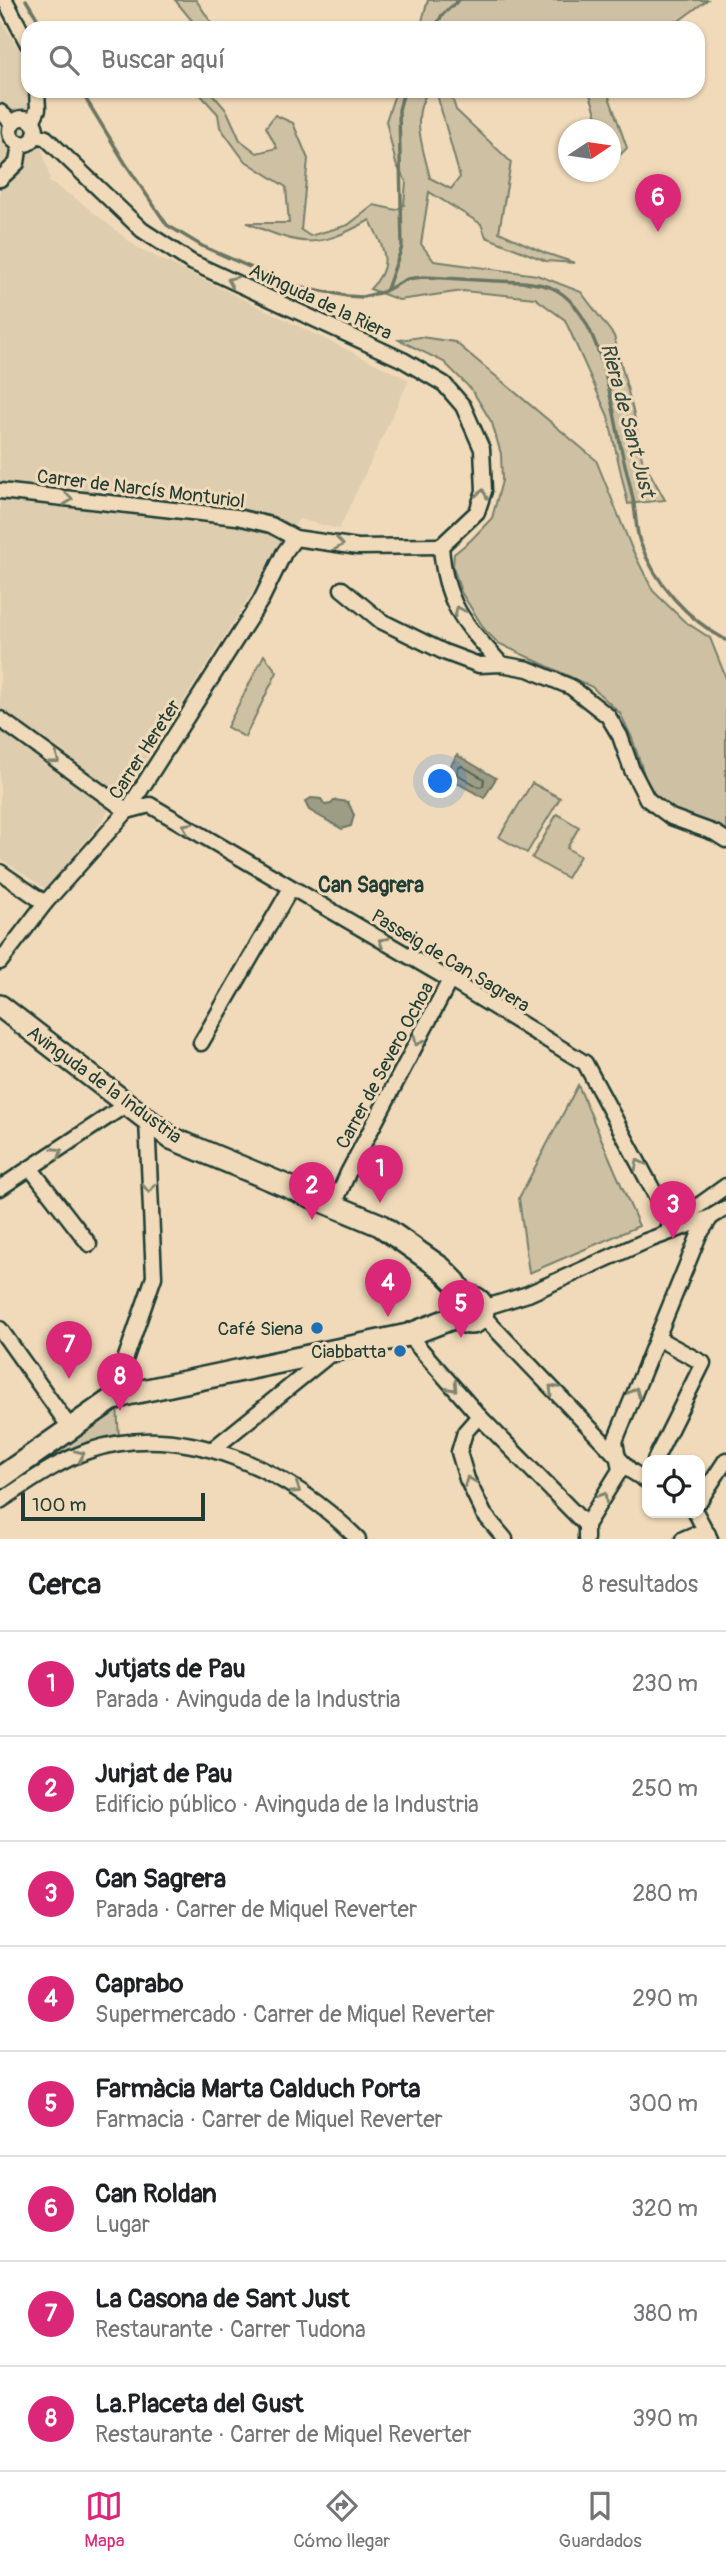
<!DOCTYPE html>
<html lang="es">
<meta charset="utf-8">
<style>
:root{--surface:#fff;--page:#f6f6f6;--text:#202124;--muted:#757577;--line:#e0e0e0;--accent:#db2777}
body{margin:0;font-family:Pangolin,sans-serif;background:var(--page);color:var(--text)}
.controls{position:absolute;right:21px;bottom:21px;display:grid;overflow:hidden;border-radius:14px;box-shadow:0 2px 5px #0004}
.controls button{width:63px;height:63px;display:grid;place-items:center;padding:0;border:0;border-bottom:2px solid var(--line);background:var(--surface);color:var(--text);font:35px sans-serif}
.compass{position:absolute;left:558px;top:119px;width:63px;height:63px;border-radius:50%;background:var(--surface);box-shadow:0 2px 5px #0004;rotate:77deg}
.scale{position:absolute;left:21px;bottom:18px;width:184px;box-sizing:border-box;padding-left:7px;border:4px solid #1f3d34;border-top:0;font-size:19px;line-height:24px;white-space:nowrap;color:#1f3d34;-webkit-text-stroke:5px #f0dab9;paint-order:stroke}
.you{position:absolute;left:441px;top:782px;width:24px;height:24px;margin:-18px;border:5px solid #fff;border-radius:50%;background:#1a73e8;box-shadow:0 0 0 10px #1a73e833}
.badge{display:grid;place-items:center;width:46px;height:46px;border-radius:50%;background:var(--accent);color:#fff;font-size:23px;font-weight:700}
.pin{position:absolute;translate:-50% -58px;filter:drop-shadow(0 2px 4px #0008)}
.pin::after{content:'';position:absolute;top:37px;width:24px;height:21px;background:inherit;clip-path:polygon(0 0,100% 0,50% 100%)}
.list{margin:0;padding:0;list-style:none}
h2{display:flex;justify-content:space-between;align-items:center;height:91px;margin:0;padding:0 28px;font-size:30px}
h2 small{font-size:23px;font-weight:400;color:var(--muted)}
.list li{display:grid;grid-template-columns:46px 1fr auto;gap:21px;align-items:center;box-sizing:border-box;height:105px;padding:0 28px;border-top:2px solid var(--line)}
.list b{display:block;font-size:26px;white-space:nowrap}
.list p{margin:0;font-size:23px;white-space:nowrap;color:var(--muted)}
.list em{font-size:23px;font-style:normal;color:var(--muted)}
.icon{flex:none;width:38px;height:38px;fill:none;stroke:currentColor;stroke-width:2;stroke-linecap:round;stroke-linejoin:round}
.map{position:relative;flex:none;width:726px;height:1539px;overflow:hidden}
.search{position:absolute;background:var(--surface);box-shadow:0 2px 5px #0004;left:21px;right:21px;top:21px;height:77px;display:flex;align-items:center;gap:18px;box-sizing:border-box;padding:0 24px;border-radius:21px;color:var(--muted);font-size:26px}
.sheet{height:931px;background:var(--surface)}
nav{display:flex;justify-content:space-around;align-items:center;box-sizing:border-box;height:98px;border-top:2px solid var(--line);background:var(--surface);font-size:19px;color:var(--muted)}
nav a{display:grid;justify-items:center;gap:4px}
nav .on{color:var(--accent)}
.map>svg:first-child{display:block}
.built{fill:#decdae}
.green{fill:#cec1a3;stroke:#767f6c;stroke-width:2}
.water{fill:#9d9c84;stroke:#6b7664;stroke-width:2}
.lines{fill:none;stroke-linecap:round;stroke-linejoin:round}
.shore{stroke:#516354;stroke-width:2}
.stream{stroke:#6b7664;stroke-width:3.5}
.street-casing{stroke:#1f3d34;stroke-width:19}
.secondary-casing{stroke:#1f3d34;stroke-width:26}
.street{stroke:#f0dab9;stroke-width:14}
.secondary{stroke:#f0dab9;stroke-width:21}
.oneway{stroke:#7d8470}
.poi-dot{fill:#1f6fb2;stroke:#f0dab9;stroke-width:2.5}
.labels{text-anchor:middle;stroke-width:6;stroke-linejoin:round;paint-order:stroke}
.street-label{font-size:19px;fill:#1f3d34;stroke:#f0dab9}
.poi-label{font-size:19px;fill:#1f3d34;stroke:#f0dab9;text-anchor:end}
.water-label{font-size:21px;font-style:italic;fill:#324b40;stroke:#f0dab9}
.neighbourhood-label{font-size:21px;font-weight:bold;fill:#1f3d34;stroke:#f0dab9}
</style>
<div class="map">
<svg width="726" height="1539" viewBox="0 0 726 1539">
<rect width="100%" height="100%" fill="#f0dab9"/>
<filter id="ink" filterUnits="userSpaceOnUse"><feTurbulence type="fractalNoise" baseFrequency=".0143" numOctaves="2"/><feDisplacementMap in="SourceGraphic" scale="14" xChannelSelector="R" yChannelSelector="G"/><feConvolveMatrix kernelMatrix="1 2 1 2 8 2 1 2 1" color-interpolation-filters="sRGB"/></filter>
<g filter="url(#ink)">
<polygon class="built" points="0,18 23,56 24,84 50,178 48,181 79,201 138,248 409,380 339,529 299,519 160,738 98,826 46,889 0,858"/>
<g class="green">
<polygon points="175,0 196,0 215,28 198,28"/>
<polygon points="428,0 707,0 669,28 420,28"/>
<path d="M 197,91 L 210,91 L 227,111 L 240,140 L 257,153 L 277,148 L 266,127 L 275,115 L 293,123 L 308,159 L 301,230 L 310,236 L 348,225 L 374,205 L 396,210 L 404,205 L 406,181 L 396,164 L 386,121 L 396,91 L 429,91 C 409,114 424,151 430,178 L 451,189 L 460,177 L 436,91 L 450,91 L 456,110 L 511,162 L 499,232 L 545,253 L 575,263 L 546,261 L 486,237 L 481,224 L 429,192 L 421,244 L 434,261 L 537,275 L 581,292 L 614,336 L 635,419 L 642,459 L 665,500 L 628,504 L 608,416 L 565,320 L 535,298 L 463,291 L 399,300 L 370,289 C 395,264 383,248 370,220 C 315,250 303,246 247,223 L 289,223 L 286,187 L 244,160 L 220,127 L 218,114 Z"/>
<polygon points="589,91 607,91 627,148 620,155 611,130 601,129"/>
<polygon points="421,337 455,342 596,460 632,549 653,591 684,621 710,638 726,678 726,830 668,808 656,797 645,777 632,738 620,713 592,687 498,643 485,630 461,592 453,567 454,554 471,540 492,518 502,481 501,454 492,423 472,390 444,362 399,340"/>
<polygon points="264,655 277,672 245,737 227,727"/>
<polygon points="532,783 560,798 527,853 499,837"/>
<polygon points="557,814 579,827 567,848 580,856 567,878 532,858"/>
<polygon points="578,1085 639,1226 529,1273 519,1198"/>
<polygon points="117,1405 119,1439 40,1468 34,1460"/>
</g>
<g class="water">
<polygon points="457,755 496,778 484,798 445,776"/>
<polygon points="311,798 321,799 325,805 331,804 335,800 348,802 354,815 351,826 342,829 309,810 305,802"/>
</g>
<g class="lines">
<polygon class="shore" points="462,766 484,779 483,786 479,787 457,774 458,768"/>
<g class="stream">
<polyline points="26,0 43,28"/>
<polyline points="435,28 442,15 459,0"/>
<path d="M 81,91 L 125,163 L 167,225 L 202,246 L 288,284 L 347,296 L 362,297 L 383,292 L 407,279 L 423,277 C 448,278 473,280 498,281 C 516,282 533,281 550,287 C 600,307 611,402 621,448 C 625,467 631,486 634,505 C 636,517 636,530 640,542 C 655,583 687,619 726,640"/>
<polyline points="387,289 402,247 399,110 404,91"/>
</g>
<g class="street-casing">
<g id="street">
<polyline points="5,0 28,44"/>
<polyline points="0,112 13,123"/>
<circle cx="23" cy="131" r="13"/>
<polyline points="32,122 38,109 37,91"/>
<polyline points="35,134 46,138 142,230 191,262 403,360 444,384 463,406 482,449 484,491 477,512 441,546"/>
<polyline points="0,179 17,163 20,143"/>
<polyline points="0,491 237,517 271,525 295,538 358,547 441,546"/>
<path d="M 441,546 C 445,604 464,623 501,664"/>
<polyline points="342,589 381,621 444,652 479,665 501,664 528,669 571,687 608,716 620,736 632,770 647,799 671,817 715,833 726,840"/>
<polyline points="0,719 127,811 150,805 450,980 585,1063 671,1224"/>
<polyline points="0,872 45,903"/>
<polyline points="0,962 45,903 127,811 261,600 284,553 295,538"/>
<polyline points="201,1043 291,888"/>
<polyline points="31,1169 89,1244"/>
<polyline points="0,1188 127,1104"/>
<polyline points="334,1205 348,1173 450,980"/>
<polyline points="669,1227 726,1186"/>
<polyline points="483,1308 528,1294 646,1241 711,1217 726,1208"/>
<polyline points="482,1315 631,1471 647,1481"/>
<polyline points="0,1329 71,1429"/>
<polyline points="408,1335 479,1416 586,1525"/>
<polyline points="111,1400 154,1277 147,1120"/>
<polyline points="479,1416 465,1432 459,1452 467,1479 484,1514 505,1539"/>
<polyline points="213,1449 329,1355"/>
<polyline points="655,1460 703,1363 657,1338"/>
<polyline points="700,1500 726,1460"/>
<path d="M 0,1501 C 28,1483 56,1462 88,1451 C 184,1418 291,1471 358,1539"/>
<polyline points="696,1513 710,1539"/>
<polyline points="586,1539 586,1525 620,1470 615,1441 699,1235 711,1217"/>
<polyline points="683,1539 695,1534 708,1534"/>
</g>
</g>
<g class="secondary-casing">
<g id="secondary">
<polyline points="0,1006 171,1138 380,1225 441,1268 455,1282 465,1298"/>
<circle cx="470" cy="1310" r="13"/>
<polyline points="0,1478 111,1400 128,1394 408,1335 458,1316"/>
</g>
</g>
<use href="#street" class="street"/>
<use href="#secondary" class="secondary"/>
</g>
<defs><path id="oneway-chevron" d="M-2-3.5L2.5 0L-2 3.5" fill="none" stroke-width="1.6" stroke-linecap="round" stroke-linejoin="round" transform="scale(1.75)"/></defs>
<g class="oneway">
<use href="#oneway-chevron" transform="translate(232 281) rotate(-156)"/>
<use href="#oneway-chevron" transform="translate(482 494) rotate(-78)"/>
<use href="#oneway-chevron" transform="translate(68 499) rotate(6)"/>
<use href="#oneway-chevron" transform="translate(339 544) rotate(8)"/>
<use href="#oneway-chevron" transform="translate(459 611) rotate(-115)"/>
<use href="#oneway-chevron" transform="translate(55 759) rotate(36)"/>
<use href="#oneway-chevron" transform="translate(187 827) rotate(-150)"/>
<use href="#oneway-chevron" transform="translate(383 942) rotate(-150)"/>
<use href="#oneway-chevron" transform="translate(418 1041) rotate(118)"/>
<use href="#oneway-chevron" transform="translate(58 1152) rotate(-33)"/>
<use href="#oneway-chevron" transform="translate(639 1164) rotate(-118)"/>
<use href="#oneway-chevron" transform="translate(149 1188) rotate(87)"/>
<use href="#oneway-chevron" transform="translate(453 1387) rotate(48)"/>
<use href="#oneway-chevron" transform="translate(553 1389) rotate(-134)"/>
<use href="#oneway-chevron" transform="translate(635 1392) rotate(-68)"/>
<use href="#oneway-chevron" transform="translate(80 1455) rotate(-24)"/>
<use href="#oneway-chevron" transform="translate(469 1481) rotate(-112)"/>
<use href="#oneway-chevron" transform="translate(296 1489) rotate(33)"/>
<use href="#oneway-chevron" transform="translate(603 1497) rotate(-58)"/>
</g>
</g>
<g class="poi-dot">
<circle cx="317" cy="1328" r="7"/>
<circle cx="400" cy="1351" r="7"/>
</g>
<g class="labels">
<g class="street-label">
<text transform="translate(321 301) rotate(25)" y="7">Avinguda de la Riera</text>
<text transform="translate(141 488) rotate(7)" y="7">Carrer de Narcís Monturiol</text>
<text transform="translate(144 749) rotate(-57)" y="7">Carrer Hereter</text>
<text transform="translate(451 960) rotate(31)" y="7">Passeig de Can Sagrera</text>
<text transform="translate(384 1065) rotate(-62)" y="7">Carrer de Severo Ochoa</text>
<text transform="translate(105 1084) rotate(36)" y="7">Avinguda de la Industria</text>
</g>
<g class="poi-label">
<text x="303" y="1335">Café Siena</text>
<text x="386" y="1358">Ciabbatta</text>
</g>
<g class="water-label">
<text transform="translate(628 420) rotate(75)" y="7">Riera de Sant Just</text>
</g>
<g class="neighbourhood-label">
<text x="371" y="892">Can Sagrera</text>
</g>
</g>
</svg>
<div class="controls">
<button><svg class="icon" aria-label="locate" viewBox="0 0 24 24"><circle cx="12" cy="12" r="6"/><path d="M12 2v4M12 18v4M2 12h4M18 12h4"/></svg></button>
</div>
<svg class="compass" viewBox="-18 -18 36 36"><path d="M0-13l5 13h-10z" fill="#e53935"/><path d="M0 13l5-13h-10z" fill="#757577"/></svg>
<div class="scale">100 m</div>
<div class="you"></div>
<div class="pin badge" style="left:380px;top:1203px">1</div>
<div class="pin badge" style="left:312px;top:1220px">2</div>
<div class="pin badge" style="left:673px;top:1239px">3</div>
<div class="pin badge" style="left:388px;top:1317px">4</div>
<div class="pin badge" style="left:461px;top:1338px">5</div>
<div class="pin badge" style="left:658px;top:232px">6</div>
<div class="pin badge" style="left:69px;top:1379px">7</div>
<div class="pin badge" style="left:120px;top:1411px">8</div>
<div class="search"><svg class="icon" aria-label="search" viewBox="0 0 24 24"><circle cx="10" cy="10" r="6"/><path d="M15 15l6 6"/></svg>Buscar aquí</div>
</div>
<section class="sheet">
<h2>Cerca<small>8 resultados</small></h2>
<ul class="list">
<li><span class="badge">1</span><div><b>Jutjats de Pau</b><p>Parada · Avinguda de la Industria</p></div><em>230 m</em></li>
<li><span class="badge">2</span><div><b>Jurjat de Pau</b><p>Edificio público · Avinguda de la Industria</p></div><em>250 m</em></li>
<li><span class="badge">3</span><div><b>Can Sagrera</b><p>Parada · Carrer de Miquel Reverter</p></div><em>280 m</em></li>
<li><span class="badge">4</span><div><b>Caprabo</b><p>Supermercado · Carrer de Miquel Reverter</p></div><em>290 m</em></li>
<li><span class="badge">5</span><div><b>Farmàcia Marta Calduch Porta</b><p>Farmacia · Carrer de Miquel Reverter</p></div><em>300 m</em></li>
<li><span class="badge">6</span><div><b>Can Roldan</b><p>Lugar</p></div><em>320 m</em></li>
<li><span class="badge">7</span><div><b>La Casona de Sant Just</b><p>Restaurante · Carrer Tudona</p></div><em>380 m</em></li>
<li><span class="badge">8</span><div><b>La.Placeta del Gust</b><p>Restaurante · Carrer de Miquel Reverter</p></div><em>390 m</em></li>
</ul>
</section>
<nav>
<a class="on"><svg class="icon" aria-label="map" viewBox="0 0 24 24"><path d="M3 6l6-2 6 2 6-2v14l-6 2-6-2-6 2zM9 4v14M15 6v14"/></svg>Mapa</a>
<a><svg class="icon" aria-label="directions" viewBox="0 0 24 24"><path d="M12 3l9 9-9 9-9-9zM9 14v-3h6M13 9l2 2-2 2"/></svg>Cómo llegar</a>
<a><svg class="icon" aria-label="saved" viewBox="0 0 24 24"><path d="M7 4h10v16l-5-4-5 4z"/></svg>Guardados</a>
</nav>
